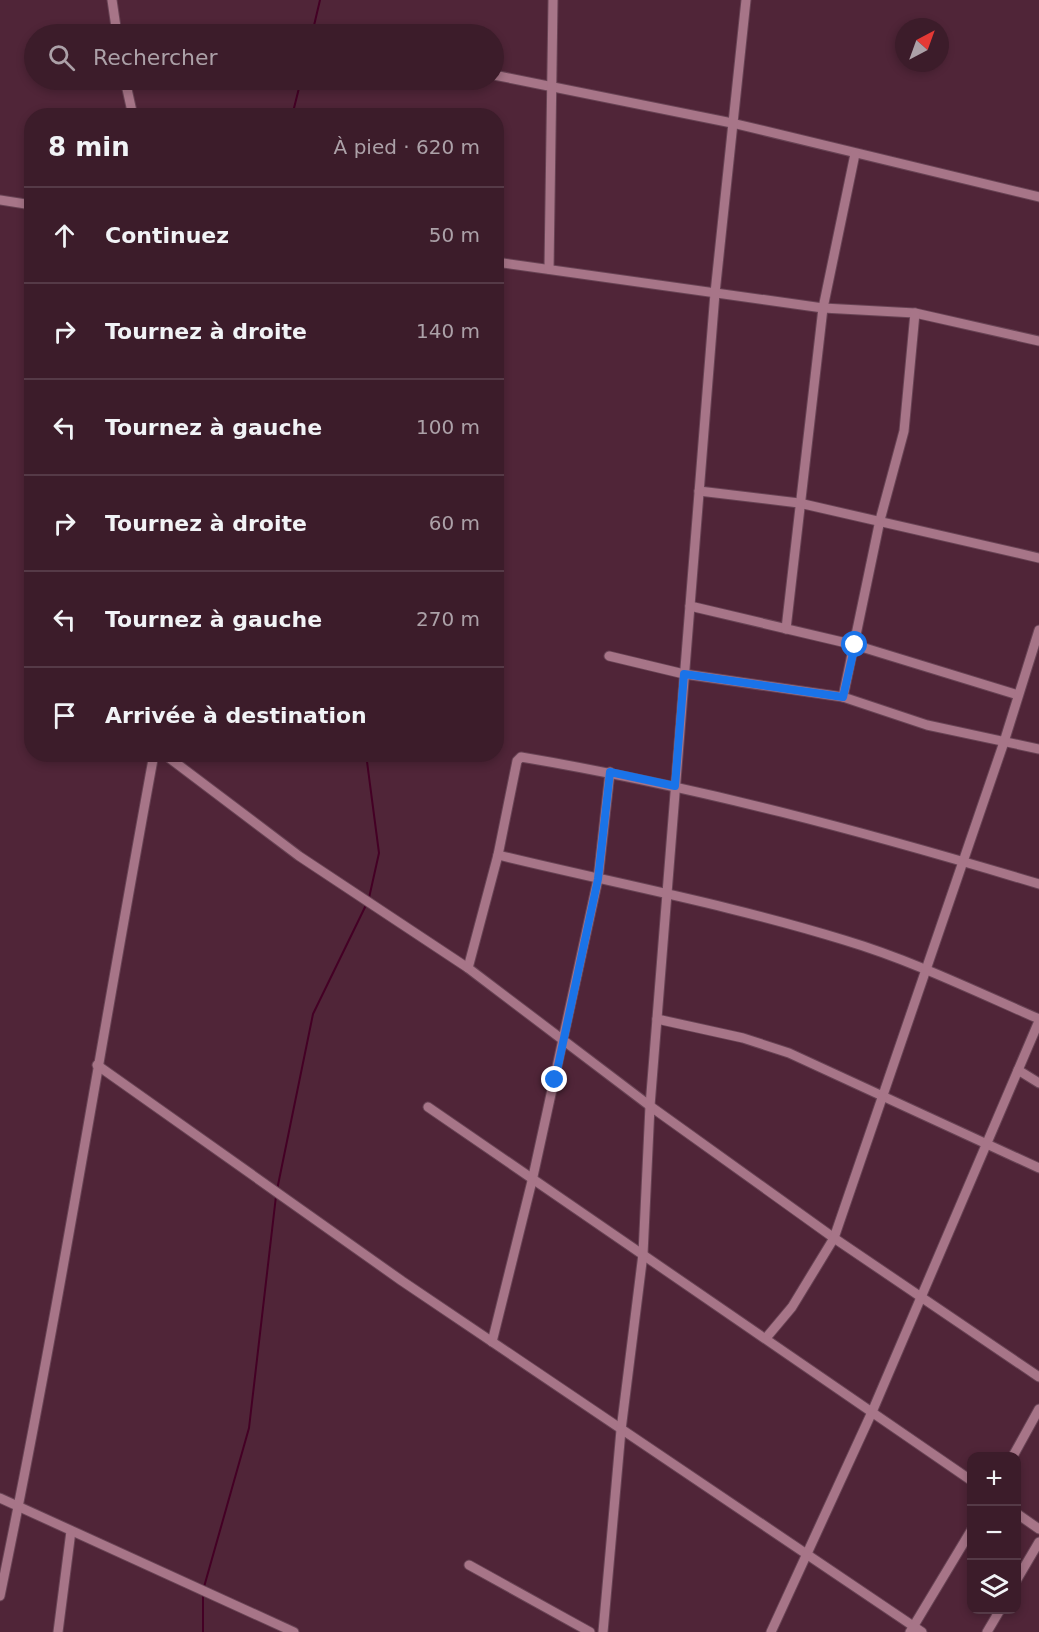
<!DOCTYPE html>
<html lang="fr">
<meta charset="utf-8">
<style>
:root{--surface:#3c1c2a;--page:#472936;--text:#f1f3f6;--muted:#aca1a8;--line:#553a47}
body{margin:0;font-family:"DejaVu Sans",sans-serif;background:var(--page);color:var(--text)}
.controls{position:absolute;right:18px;bottom:18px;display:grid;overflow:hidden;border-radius:12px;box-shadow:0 3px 9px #0003}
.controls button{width:54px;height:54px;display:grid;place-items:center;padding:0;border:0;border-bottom:2px solid var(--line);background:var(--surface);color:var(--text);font:30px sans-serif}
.compass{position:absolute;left:895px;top:18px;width:54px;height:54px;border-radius:50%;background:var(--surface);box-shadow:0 3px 9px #0003;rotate:41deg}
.stop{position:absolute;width:18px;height:18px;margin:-14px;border:4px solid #1a73e8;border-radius:50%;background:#fff}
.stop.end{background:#1a73e8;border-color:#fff;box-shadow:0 2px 6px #0008}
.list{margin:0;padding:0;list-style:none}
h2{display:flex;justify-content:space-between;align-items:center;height:78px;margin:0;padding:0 24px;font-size:26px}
h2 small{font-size:20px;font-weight:400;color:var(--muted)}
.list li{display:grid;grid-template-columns:39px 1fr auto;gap:18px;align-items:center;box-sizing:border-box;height:96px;padding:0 24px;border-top:2px solid var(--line)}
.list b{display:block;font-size:22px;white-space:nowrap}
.list em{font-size:20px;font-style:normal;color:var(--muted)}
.icon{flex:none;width:33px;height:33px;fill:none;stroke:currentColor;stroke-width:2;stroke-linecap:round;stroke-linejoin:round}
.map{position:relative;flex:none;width:1039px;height:1632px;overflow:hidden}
.search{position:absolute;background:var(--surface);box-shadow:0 3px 9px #0003;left:24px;top:24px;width:480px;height:66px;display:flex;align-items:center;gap:15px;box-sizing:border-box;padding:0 21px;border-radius:33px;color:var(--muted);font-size:22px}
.panel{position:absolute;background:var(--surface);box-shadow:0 3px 9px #0003;left:24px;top:108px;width:480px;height:654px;border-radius:24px}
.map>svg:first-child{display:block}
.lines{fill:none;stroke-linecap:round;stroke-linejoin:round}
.stream{stroke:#440025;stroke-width:2}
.minor-casing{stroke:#684354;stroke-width:11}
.minor{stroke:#a77588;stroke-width:9}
.route{stroke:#1a73e8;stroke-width:8}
</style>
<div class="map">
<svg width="1039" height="1632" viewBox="0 0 1039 1632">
<rect width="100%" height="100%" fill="#502538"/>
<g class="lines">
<g class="stream">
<polyline points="312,34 320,0"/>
<polyline points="292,116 301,80"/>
<polyline points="366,754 379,853 369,898"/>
<polyline points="277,1190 313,1014 367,903"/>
<polyline points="204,1587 249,1428 276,1196"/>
<polyline points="203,1632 203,1593"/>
</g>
<g class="minor-casing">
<g id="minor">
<polyline points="112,0 117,34"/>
<polyline points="494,75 732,123 1039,197"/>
<polyline points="125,80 133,116"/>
<polyline points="0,200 32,205"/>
<polyline points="496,262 823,308 915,313 1039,341"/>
<polyline points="549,269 553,0"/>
<polyline points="699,491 799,503 1039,558"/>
<polyline points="690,606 855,645 1018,695"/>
<polyline points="786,629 823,308 855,154"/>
<polyline points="609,656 684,674 843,697 927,725 1039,749"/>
<polyline points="843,697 880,520 904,431 915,313"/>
<polyline points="164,754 299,856 468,968 650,1106 834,1238 1039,1377"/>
<path d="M 498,855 C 613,883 731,905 844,940 C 911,960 975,991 1039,1019"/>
<path d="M 468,968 L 498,855 L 517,761 L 521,757 C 699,787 866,832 1039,884"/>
<polyline points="657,1019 743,1038 789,1053 1039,1168"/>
<polyline points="97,1065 402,1281 922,1632"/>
<polyline points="1018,1070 1039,1083"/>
<polyline points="428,1107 972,1481"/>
<polyline points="766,1338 792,1307 834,1238 1004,742 1039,630"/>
<polyline points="492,1342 532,1181 598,879 610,772"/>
<polyline points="1013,1456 1039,1409"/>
<polyline points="0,1498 294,1632"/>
<polyline points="1016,1513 1039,1529"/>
<polyline points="469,1565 590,1632"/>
<polyline points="1016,1581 1039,1542"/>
<path d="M 0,1596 C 58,1317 102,1035 154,754"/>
<polyline points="58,1632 71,1531"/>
<polyline points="603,1632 621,1430 643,1254 650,1106 715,293 746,0"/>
<polyline points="771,1632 872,1412 1039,1021"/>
<polyline points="910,1632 972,1529"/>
<polyline points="987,1632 1000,1610"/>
</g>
</g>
<use href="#minor" class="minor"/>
</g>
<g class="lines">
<polyline class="route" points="555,1080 598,879 610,772 675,786 684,674 843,697 855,645"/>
</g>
</svg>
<div class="controls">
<button>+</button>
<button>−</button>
<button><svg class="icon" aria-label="layers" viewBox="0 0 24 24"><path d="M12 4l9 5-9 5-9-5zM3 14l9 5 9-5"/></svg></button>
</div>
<svg class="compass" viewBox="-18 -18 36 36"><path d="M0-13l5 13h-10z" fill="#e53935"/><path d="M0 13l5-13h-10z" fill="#aca1a8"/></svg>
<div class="stop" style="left:855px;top:645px"></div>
<div class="stop end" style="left:555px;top:1080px"></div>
<div class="search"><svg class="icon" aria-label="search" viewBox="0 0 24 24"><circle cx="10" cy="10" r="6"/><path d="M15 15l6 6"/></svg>Rechercher</div>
<section class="panel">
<h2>8 min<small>À pied · 620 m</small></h2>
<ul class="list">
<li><svg class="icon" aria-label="ahead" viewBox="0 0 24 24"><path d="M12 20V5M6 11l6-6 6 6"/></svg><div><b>Continuez</b></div><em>50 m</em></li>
<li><svg class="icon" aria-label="right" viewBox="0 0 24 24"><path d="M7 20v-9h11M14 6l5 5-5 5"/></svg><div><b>Tournez à droite</b></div><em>140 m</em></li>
<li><svg class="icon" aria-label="left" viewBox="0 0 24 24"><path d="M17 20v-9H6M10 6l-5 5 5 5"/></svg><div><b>Tournez à gauche</b></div><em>100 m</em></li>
<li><svg class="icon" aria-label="right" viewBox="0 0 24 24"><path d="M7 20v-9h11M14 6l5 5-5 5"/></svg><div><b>Tournez à droite</b></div><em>60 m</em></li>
<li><svg class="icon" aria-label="left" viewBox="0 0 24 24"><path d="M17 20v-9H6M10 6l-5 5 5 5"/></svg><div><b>Tournez à gauche</b></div><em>270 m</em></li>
<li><svg class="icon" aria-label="arrive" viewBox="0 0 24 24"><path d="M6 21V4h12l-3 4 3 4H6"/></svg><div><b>Arrivée à destination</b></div></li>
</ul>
</section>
</div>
